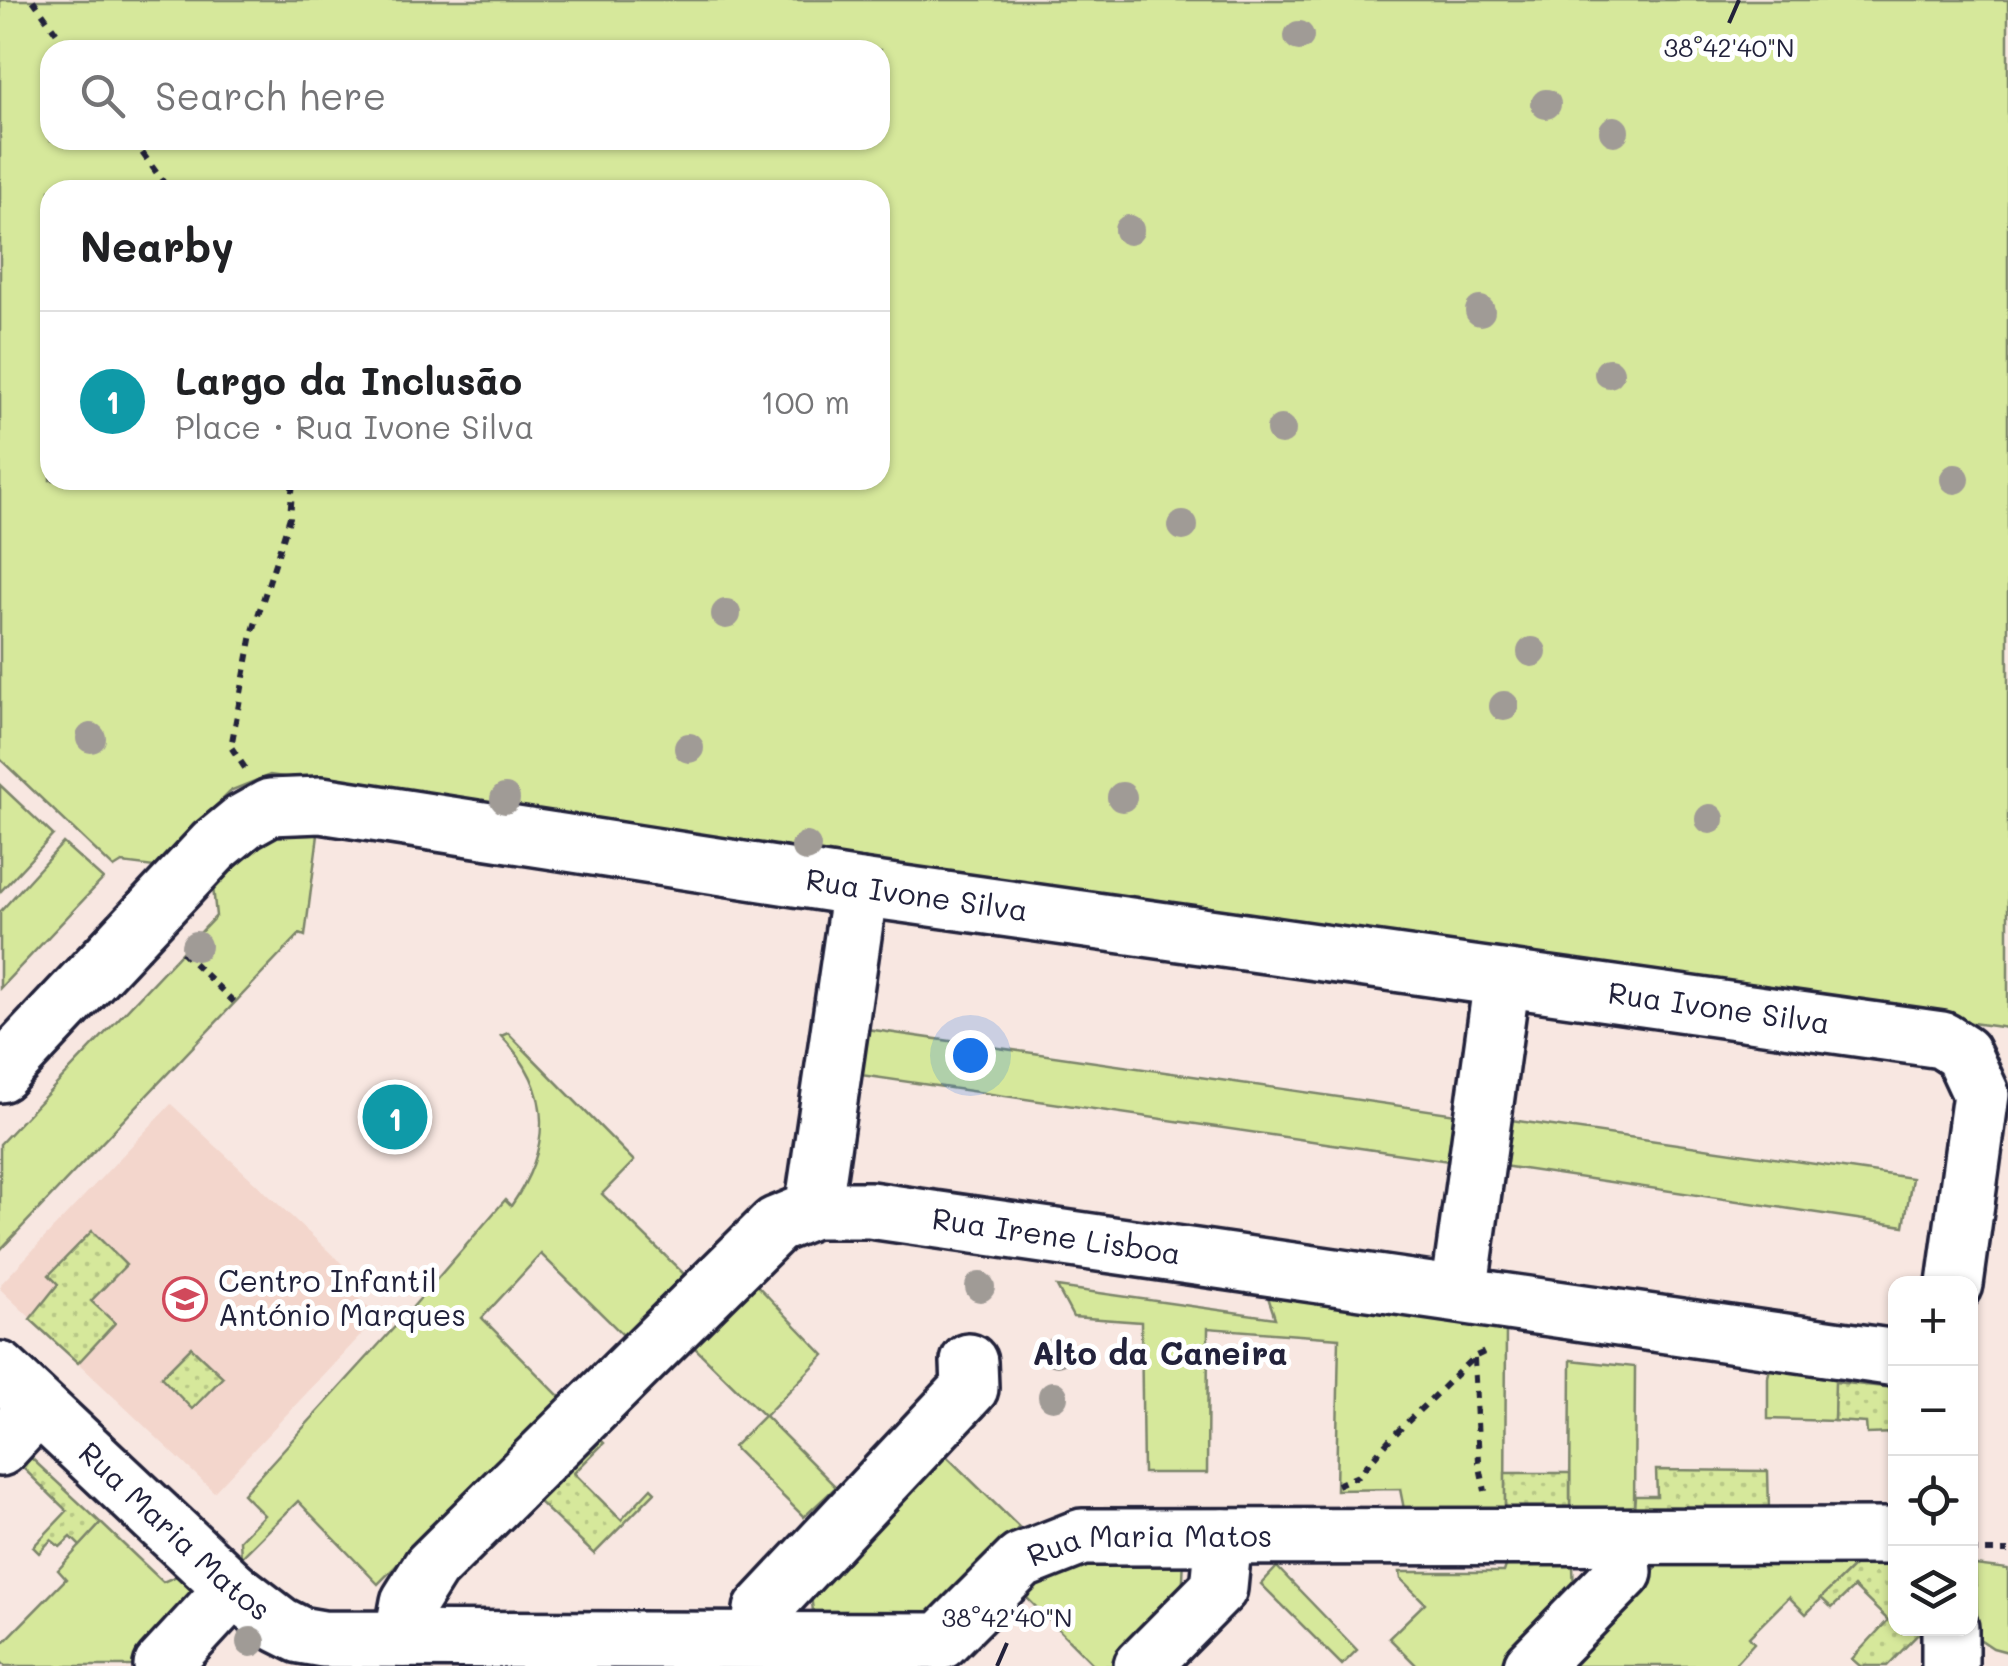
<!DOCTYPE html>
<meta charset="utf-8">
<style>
:root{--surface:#fff;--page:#f2f2f2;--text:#202124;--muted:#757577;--line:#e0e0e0;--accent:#d1495b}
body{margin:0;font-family:Mali,sans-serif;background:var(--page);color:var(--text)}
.controls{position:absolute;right:30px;bottom:30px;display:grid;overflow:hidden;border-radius:20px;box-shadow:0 2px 8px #0004}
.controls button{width:90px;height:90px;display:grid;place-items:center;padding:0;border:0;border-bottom:2px solid var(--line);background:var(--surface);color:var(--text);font:50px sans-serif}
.you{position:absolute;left:970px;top:1055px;width:35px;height:35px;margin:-25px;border:8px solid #fff;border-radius:50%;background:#1a73e8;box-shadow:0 0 0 15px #1a73e833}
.badge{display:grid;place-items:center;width:65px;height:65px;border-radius:50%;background:var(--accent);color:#fff;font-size:32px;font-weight:700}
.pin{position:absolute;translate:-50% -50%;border:5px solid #fff;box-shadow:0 2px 10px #0006}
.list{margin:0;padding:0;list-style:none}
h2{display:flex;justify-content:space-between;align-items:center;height:130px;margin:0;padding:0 40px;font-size:42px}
h2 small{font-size:32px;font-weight:400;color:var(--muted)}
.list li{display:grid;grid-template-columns:65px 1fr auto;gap:30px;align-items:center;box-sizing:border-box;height:180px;padding:0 40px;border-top:2px solid var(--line)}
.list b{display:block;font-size:38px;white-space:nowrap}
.list p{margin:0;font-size:32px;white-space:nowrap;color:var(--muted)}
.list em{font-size:32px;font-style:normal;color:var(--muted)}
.icon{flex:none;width:55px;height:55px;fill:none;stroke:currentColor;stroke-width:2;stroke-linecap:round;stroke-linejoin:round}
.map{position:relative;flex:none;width:2008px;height:1666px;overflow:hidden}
.search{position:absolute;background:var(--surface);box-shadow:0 2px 8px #0004;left:40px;top:40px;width:850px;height:110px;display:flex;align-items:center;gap:25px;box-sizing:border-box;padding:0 35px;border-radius:30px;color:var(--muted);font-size:38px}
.panel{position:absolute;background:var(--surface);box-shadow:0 2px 8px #0004;left:40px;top:180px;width:850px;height:310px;border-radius:30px}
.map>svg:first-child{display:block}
.built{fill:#f3d6cc}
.grass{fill:#d6e89b;stroke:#7c856b;stroke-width:2.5;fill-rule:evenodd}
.park{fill:url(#park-dots);stroke:#7c856b;stroke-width:2.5}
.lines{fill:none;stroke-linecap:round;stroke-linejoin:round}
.minor-casing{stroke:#22223b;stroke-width:62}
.path{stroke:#22223b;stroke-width:6;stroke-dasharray:8 8;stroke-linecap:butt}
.minor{stroke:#fff;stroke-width:55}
.tree{fill:#a09b96}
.ticks{fill:none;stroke:#22223b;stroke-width:4}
.labels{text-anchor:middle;stroke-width:10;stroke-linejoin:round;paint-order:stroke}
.street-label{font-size:30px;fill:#22223b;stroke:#fff}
.poi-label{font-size:30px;fill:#22223b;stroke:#fff;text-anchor:start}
.neighbourhood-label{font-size:32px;font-weight:bold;fill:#22223b;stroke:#fff}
.ticks-label{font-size:25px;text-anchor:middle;fill:#22223b;stroke:#fff;stroke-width:10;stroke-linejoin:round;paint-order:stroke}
</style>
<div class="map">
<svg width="2008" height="1666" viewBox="0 0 2008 1666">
<defs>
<pattern id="park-dots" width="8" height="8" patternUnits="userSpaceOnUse" patternTransform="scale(2.5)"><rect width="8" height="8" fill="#d6e89b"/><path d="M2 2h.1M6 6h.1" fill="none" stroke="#b7c786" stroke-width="1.8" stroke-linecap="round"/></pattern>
</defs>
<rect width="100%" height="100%" fill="#f8e7e1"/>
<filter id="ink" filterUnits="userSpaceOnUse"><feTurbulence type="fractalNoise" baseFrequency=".01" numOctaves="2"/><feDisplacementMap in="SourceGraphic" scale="20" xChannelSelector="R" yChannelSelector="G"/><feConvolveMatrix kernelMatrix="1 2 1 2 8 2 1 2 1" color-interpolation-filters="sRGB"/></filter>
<g filter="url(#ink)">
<polygon class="built" points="171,1104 354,1275 344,1285 378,1317 214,1492 0,1289 0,1285"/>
<g class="grass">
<path d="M 0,0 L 2008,0 L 2008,1028 L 1422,946 L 270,775 L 232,790 L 154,867 L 122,863 L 114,868 L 0,759 ZM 50,50 L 880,50 L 880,140 L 50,140 ZM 50,190 L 880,190 L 880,480 L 50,480 Z"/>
<polygon points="0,785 53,835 0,892"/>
<polygon points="319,827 305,936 300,934 0,1250 0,1144 216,916 212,877 260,833"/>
<polygon points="63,843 103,879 0,988 0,912"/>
<polygon points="853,1027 1470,1116 1463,1163 847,1073"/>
<path d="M 508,1033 L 634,1161 L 602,1194 L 684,1274 L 624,1336 L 541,1254 L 482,1318 L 562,1399 L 378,1584 L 298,1501 L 241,1558 L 240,1540 L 264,1515 L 243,1494 L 412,1308 L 505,1200 L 511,1206 C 552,1147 553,1089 501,1036 Z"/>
<polygon points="1504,1119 1912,1178 1904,1226 1496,1165"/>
<polygon points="754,1282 824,1355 765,1416 836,1487 804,1517 733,1447 764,1416 692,1345"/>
<polygon points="1057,1287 1275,1318 1265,1288 1506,1324 1505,1518 1406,1519 1400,1489 1336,1490 1339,1338 1208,1328 1207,1473 1143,1473 1141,1322 1073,1317"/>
<polygon points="1571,1360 1635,1367 1634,1510 1570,1510"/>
<polygon points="1772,1360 1836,1370 1834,1421 1768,1419 1768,1377"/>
<polygon points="939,1449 1019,1527 940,1612 942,1618 814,1619 809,1580"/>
<polygon points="101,1523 163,1582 181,1574 200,1593 197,1600 133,1666 5,1666 0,1661 0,1646 66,1579 58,1570"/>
<polygon points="1184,1558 1182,1600 1116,1666 1095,1666 1019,1590 1052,1566"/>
<polygon points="1663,1561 1857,1563 1806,1614 1789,1597 1749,1637 1754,1643 1733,1666 1567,1666 1560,1661"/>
<polygon points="1507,1563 1573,1564 1574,1597 1504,1666 1417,1666 1389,1638 1425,1603 1401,1579 1400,1572 1504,1572"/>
<polygon points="1975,1565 2008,1569 2008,1652 1993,1648 1978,1638"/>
<polygon points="1277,1567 1357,1650 1342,1665 1261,1584"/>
</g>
<g class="park">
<polygon points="92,1231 126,1265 91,1301 115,1323 78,1363 30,1319 58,1284 49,1275"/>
<polygon points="191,1347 223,1377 192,1409 161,1377"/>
<polygon points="1835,1382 1895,1388 1895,1433 1867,1434 1866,1423 1834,1421"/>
<polygon points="599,1438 604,1443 574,1473 621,1520 651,1488 655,1492 594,1554 538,1501"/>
<polygon points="28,1455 101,1523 80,1546 71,1537 60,1547 51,1540 39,1553 33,1547 67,1511 19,1464"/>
<polygon points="1656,1470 1768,1471 1769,1512 1634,1510 1635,1496 1657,1496"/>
<polygon points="1505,1473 1570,1473 1570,1510 1505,1511"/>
<polygon points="1857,1563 1895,1563 1896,1628 1924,1628 1887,1666 1860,1666 1852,1659 1888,1620 1854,1587 1832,1608 1821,1598"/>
</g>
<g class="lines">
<g class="minor-casing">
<g id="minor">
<path id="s1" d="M 0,1074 L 214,846 L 243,822 L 270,807 L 321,805 L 860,888 L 1942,1040 L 1962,1053 L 1981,1094 L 1955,1284"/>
<polyline points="813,1210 860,888"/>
<polyline points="1459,1294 1502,979"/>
<path id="s2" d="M 0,1370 L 233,1589 L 280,1625 L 300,1635 L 323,1639 L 941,1641 L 1021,1561 L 1082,1537 L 1896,1536"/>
<polyline points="0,1448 38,1407"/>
<path id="s3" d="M 402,1639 L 409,1602 L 431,1567 L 776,1225 L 813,1210 L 870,1210 L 1896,1358"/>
<polyline points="759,1639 762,1610 970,1388 969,1362"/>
<polyline points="162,1666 233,1589"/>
<polyline points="1142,1666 1219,1588 1224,1537"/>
<polyline points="1532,1666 1624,1572 1621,1538"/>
<polyline points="1950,1666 1950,1628"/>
</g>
</g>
<g class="path">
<polyline points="33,0 69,50"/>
<polyline points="133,140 169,190"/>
<polyline points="245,768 231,747 252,634 290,517 293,480"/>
<polyline points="182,952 235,1003"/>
<polyline points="1474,1359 1479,1462 1485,1491"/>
<polyline points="1337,1485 1358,1476 1389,1440 1474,1357 1491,1349"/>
<polyline points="1970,1551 2008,1551"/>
</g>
<use href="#minor" class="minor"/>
</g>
<g class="tree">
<circle cx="1299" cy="36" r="15"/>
<circle cx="1546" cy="104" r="15"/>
<circle cx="1614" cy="131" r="15"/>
<circle cx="1129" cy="230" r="15"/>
<circle cx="1480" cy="311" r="15"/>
<circle cx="1609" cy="373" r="15"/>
<circle cx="1281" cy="430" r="15"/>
<circle cx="1955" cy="479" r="15"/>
<circle cx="1183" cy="526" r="15"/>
<circle cx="726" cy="614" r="15"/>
<circle cx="1532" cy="652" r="15"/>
<circle cx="1504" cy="706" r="15"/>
<circle cx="91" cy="738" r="15"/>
<circle cx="689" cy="748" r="15"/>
<circle cx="1122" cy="797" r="15"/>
<circle cx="505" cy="799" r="15"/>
<circle cx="1710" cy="819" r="15"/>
<circle cx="806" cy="847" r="15"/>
<circle cx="196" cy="946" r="15"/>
<circle cx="980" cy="1287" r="15"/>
<circle cx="1057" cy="1352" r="15"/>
<circle cx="1053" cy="1396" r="15"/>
<circle cx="251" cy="1642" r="15"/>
</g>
</g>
<path class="ticks" d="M 1729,23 L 1739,0M 997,1666 L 1007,1643"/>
<defs>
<g id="school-ring" transform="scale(2.25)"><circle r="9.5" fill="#fff" stroke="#d1495b" stroke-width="1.5"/><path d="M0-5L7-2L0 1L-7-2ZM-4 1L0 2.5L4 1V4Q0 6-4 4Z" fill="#d1495b"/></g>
</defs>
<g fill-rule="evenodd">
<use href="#school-ring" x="185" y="1299"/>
</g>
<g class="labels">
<g class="street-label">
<text dy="10" stroke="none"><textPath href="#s1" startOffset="1035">Rua Ivone Silva</textPath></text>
<text dy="10" stroke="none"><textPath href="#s1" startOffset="1845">Rua Ivone Silva</textPath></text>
<text dy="10" stroke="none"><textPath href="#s3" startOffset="850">Rua Irene Lisboa</textPath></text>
<text dy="10" stroke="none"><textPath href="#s2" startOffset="238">Rua Maria Matos</textPath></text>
<text dy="10" stroke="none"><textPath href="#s2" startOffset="1288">Rua Maria Matos</textPath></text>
</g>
<g class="poi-label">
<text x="218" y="1292">Centro Infantil<tspan x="218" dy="34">António Marques</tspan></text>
</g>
<g class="neighbourhood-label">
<text x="1160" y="1365">Alto da Caneira</text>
</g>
</g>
<g class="ticks-label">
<text x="1729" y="57">38°42'40"N</text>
<text x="1007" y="1627">38°42'40"N</text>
</g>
</svg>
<div class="controls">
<button>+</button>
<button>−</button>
<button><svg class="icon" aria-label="locate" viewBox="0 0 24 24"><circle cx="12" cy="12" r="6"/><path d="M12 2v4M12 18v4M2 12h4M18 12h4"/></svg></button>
<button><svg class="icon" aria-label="layers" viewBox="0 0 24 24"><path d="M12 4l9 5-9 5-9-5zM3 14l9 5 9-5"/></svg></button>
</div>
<div class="you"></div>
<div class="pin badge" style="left:395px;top:1117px;background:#0f9aa8">1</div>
<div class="search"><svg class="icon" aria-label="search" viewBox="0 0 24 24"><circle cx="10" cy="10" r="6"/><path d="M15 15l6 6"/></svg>Search here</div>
<section class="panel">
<h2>Nearby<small></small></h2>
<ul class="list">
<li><span class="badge" style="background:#0f9aa8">1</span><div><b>Largo da Inclusão</b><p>Place · Rua Ivone Silva</p></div><em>100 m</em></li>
</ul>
</section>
</div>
